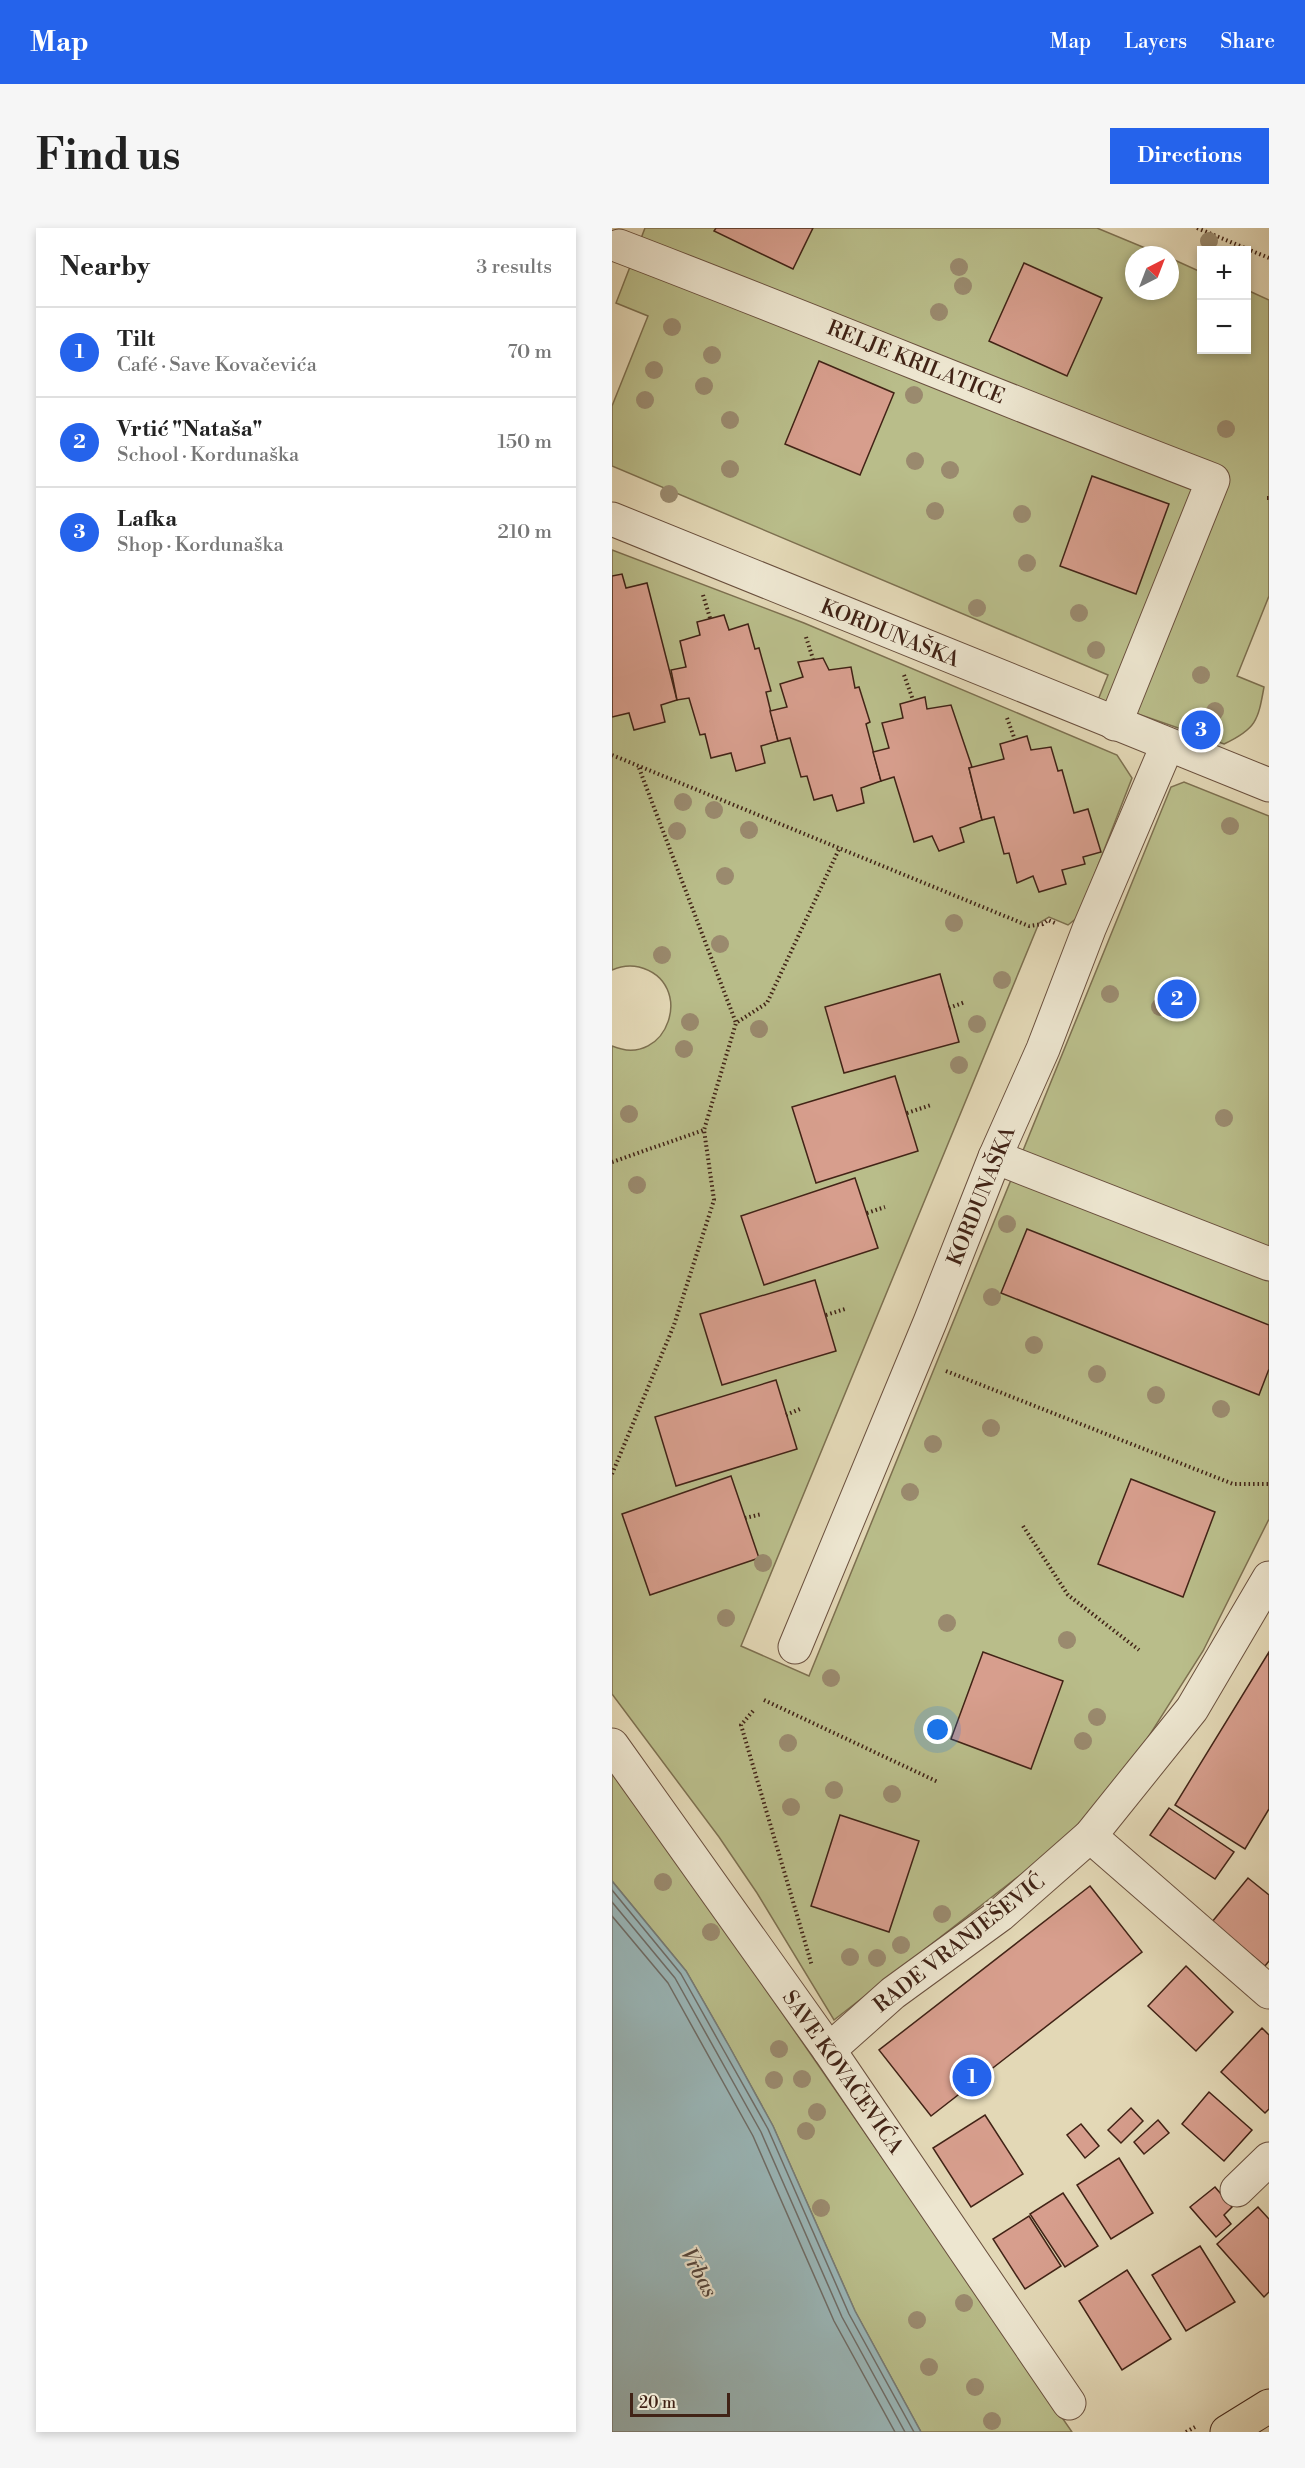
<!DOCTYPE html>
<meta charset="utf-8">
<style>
:root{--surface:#fff;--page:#f6f6f6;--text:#222;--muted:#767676;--line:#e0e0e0;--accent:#2563eb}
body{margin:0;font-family:"Libre Bodoni",serif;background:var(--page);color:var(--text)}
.controls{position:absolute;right:18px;top:18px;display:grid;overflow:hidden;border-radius:0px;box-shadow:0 3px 9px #0003}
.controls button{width:54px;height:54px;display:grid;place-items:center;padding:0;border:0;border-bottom:2px solid var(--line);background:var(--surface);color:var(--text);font:30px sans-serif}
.compass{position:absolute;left:513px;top:18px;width:54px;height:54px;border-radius:50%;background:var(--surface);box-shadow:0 3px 9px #0003;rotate:42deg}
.scale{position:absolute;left:18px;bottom:15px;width:100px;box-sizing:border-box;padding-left:6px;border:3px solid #412316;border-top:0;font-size:16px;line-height:21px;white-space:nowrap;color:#412316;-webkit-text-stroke:4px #ede6d0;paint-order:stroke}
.you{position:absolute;left:326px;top:1502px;width:21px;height:21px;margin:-15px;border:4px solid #fff;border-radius:50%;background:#1a73e8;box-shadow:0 0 0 9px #1a73e833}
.badge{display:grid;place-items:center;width:39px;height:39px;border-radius:50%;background:var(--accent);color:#fff;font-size:20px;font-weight:700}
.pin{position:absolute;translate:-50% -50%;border:3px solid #fff;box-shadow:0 2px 6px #0006}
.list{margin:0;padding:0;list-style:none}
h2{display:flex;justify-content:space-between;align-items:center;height:78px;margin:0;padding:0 24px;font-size:26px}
h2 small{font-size:20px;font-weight:400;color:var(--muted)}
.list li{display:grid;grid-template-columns:39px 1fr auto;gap:18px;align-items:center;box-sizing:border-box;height:90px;padding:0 24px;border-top:2px solid var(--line)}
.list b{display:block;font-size:22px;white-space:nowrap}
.list p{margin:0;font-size:20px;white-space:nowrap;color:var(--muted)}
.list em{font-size:20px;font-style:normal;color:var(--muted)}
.map{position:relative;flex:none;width:657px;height:2204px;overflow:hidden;border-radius:0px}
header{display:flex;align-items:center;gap:36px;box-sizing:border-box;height:84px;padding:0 30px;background:var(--accent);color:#fff}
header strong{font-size:28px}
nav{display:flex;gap:33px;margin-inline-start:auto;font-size:21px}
.intro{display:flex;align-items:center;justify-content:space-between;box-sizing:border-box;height:144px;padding:0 36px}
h1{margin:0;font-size:42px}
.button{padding:15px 27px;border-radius:0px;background:var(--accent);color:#fff;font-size:21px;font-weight:700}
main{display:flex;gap:36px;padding:0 36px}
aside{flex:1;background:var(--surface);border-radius:0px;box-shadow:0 3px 9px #0003}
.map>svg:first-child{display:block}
.green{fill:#b9bd8a;stroke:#7d7050;stroke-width:1.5}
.water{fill:#9ab7b9;stroke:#767c78;stroke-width:1.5}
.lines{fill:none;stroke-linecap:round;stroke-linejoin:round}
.shore{stroke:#6e6d68;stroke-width:1.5}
.building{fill:#d79e8d;stroke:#412316;stroke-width:1.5}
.minor-casing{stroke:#6a503e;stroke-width:35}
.major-casing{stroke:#412316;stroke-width:35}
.path{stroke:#412316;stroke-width:4;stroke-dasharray:1.5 3;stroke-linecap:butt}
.minor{stroke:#ede6d0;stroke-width:33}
.major{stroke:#e3d8b6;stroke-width:33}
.tree{fill:#9a8a6e}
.labels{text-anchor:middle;stroke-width:4.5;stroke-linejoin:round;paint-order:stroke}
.street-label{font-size:21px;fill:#412316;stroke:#ede6d0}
.water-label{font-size:22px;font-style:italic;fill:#57483f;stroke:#ede6d0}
</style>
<header>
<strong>Map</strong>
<nav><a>Map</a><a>Layers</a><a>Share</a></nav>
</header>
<div class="intro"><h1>Find us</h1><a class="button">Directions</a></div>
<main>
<aside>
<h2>Nearby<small>3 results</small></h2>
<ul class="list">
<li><span class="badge">1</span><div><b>Tilt</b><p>Café · Save Kovačevića</p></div><em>70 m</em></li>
<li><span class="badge">2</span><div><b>Vrtić &quot;Nataša&quot;</b><p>School · Kordunaška</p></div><em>150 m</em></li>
<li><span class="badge">3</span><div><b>Lafka</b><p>Shop · Kordunaška</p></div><em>210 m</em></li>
</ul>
</aside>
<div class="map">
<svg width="657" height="2204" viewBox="0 0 657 2204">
<rect width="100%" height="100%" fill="#e3d8b6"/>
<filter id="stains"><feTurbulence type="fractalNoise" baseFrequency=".00333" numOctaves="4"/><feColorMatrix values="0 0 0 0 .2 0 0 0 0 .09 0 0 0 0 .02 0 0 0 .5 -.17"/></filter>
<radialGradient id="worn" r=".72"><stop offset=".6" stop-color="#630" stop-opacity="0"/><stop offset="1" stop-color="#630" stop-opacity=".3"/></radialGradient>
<g class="green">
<path d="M 33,0 L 485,0 L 550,27 L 522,27 L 522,63 L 558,63 L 558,30 L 589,44 L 590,122 L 634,122 L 635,62 L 657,72 L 657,368 L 625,448 L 652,459 C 646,493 644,501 612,516 L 486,472 L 496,447 L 0,238 L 0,178 L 36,88 L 4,75 Z"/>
<path d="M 0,322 L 192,395 L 505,527 L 520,550 L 466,689 L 456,697 L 437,689 L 427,695 L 129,1418 L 197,1448 L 559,559 L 572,554 L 657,588 L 657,1291 L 591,1423 L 488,1585 L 222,1792 L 145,1665 L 107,1609 L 0,1466 L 0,818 C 56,842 85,754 27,739 C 18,737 9,738 0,742 Z"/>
<polygon points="0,1539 460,2204 309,2204 243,2083 161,1898 117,1818 74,1743 0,1653"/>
</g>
<polygon class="water" points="0,1653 74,1743 117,1818 161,1898 243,2083 309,2204 0,2204"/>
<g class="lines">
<g class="shore">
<polyline points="0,1662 69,1746 111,1821 156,1901 237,2086 302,2204"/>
<polyline points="0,1674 63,1750 149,1904 230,2089 293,2204"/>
<polyline points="0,1688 56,1755 141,1908 222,2093 283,2204"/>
</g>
</g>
<g class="building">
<polygon points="104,0 201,0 181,41 102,3"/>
<polygon points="412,35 490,70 455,148 377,113"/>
<polygon points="207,133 282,165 248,247 173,216"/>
<polygon points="480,248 557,276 524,366 448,338"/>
<polygon points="10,346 14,360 35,355 65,472 49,477 53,494 22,502 17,485 0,489 0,348"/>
<polygon points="112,387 117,402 136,396 143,421 147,420 159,463 154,464 166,513 149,518 153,535 124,543 119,525 99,530 93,506 88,507 77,470 65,472 59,442 74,439 68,413 88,407 85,394"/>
<polygon points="211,430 217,442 239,439 243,460 247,459 258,494 254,496 269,553 249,560 252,575 225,583 220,567 202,572 195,548 189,549 178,510 166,513 158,483 175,479 168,456 191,449 186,434"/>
<polygon points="313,469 315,481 339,477 360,539 357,540 370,592 348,600 352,614 327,623 320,608 302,614 282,549 269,553 261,524 277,520 270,495 291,490 288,476"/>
<polygon points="415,508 419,522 439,519 446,543 450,542 462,585 476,581 489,624 471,629 473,636 450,642 454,656 427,664 421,648 405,655 397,625 392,626 382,589 370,592 357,540 392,531 388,516"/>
<polygon points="328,746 347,814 232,845 213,779"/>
<polygon points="283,848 306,923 204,955 180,879"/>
<polygon points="243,950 266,1020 152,1057 129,988"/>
<polygon points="415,1001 657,1097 657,1141 647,1167 389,1065"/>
<polygon points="203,1052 224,1123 110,1157 88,1086"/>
<polygon points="164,1152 185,1221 64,1258 43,1189"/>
<polygon points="119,1248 147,1330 38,1367 10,1286"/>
<polygon points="519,1251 603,1284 571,1369 486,1336"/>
<polygon points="371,1424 451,1453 419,1541 339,1511"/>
<polygon points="657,1424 657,1581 633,1621 563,1577"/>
<polygon points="557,1580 622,1624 603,1651 538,1607"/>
<polygon points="228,1587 307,1613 277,1704 199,1678"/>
<polygon points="636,1650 657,1667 657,1733 653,1738 600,1694"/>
<polygon points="478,1658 530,1724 319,1888 267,1822"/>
<polygon points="574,1738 621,1784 584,1823 536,1778"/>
<polygon points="650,1800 657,1807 657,1881 653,1885 609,1844"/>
<polygon points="597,1864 640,1902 612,1933 570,1896"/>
<polygon points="519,1880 531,1893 509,1915 496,1902"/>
<polygon points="373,1887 411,1946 359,1979 321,1920"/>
<polygon points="546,1892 557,1905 532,1926 522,1914"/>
<polygon points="469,1896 487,1918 473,1930 455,1907"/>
<polygon points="507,1930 541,1985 499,2011 465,1957"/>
<polygon points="603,1959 620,1979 612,1987 619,1996 604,2009 578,1979"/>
<polygon points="451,1965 486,2018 453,2039 418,1986"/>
<polygon points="646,1979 657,1991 657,2064 652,2069 605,2016"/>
<polygon points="417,1988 449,2038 413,2061 381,2011"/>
<polygon points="588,2018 623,2074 574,2103 540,2047"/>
<polygon points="515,2042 559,2111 510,2142 467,2073"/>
</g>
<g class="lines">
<g class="minor-casing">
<g id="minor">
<path d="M 7,18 C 206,94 402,176 601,252 L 503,496"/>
<polyline points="0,291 657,557"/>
<polyline points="383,929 657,1036"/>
<polyline points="183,1419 318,1094 383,929 431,821 477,701 555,518"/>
<polyline points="0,1517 217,1822 457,2175"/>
<polyline points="478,1608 657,1764"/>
<polyline points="217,1822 281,1765 388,1687 478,1608 580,1481 657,1350"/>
<polyline points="625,1962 657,1931"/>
</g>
</g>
<g class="major-casing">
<polyline id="major" points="615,2204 657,2178"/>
</g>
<g class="path">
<polyline points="585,0 657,30"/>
<polyline points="655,270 657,270"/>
<polyline points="91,367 98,390"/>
<polyline points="194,409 201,431"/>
<polyline points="292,447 301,472"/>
<polyline points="395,490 403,512"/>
<polyline points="0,527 417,698 431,696 436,692 443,695"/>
<polyline points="27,540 124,795"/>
<polyline points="337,780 353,774"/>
<polyline points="295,885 319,877"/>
<polyline points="0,934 92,902"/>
<polyline points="255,985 273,979"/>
<polyline points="214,1087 233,1081"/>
<polyline points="334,1143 621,1256 657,1256"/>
<polyline points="174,1187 188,1181"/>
<polyline points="0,1246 62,1097 102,972 92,902 124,795 155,775 228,619"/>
<polyline points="133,1290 150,1286"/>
<polyline points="411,1298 456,1367 527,1422"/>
<polyline points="152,1472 326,1554"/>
<polyline points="141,1483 129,1497 200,1738"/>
<polyline points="574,2204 583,2199"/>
</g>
<use href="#minor" class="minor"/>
<use href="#major" class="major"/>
</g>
<g class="tree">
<circle cx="597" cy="13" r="9"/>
<circle cx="347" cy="39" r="9"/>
<circle cx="351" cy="58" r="9"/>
<circle cx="327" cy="84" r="9"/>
<circle cx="60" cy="99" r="9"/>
<circle cx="100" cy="127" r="9"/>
<circle cx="42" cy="142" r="9"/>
<circle cx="92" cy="158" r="9"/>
<circle cx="302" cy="167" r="9"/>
<circle cx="33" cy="172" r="9"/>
<circle cx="118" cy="192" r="9"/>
<circle cx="614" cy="201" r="9"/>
<circle cx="303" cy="233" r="9"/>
<circle cx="118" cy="241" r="9"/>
<circle cx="338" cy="242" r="9"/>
<circle cx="57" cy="266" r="9"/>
<circle cx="323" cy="283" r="9"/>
<circle cx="410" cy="286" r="9"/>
<circle cx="415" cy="335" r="9"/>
<circle cx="365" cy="380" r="9"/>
<circle cx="467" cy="385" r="9"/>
<circle cx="484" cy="422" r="9"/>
<circle cx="589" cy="447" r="9"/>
<circle cx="603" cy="483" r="9"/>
<circle cx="71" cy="574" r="9"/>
<circle cx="102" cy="582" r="9"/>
<circle cx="618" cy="598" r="9"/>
<circle cx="137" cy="602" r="9"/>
<circle cx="65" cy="603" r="9"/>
<circle cx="113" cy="648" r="9"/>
<circle cx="342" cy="695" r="9"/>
<circle cx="108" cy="716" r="9"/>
<circle cx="50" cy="727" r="9"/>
<circle cx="390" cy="752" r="9"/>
<circle cx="498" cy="766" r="9"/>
<circle cx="548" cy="779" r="9"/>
<circle cx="78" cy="794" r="9"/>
<circle cx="365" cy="796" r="9"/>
<circle cx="147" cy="801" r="9"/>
<circle cx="72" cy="821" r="9"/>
<circle cx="347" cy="837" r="9"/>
<circle cx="17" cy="886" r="9"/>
<circle cx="612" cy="890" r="9"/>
<circle cx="25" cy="957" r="9"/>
<circle cx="395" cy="996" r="9"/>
<circle cx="380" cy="1069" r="9"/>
<circle cx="422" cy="1117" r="9"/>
<circle cx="485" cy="1146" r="9"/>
<circle cx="544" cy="1167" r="9"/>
<circle cx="609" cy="1181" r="9"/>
<circle cx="379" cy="1200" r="9"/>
<circle cx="321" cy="1216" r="9"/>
<circle cx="298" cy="1264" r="9"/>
<circle cx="151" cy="1335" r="9"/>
<circle cx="114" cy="1390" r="9"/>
<circle cx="335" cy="1395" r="9"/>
<circle cx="455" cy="1412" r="9"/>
<circle cx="219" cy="1450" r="9"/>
<circle cx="485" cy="1489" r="9"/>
<circle cx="471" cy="1513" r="9"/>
<circle cx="176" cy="1515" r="9"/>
<circle cx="222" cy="1562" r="9"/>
<circle cx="280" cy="1566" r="9"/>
<circle cx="179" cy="1579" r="9"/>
<circle cx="51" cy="1654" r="9"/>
<circle cx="330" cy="1686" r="9"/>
<circle cx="99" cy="1704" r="9"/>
<circle cx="289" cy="1717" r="9"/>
<circle cx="238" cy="1729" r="9"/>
<circle cx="265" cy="1730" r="9"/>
<circle cx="167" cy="1821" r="9"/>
<circle cx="190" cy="1851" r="9"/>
<circle cx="162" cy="1852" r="9"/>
<circle cx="205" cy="1884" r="9"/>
<circle cx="194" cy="1903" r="9"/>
<circle cx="209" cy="1980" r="9"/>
<circle cx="352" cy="2075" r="9"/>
<circle cx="305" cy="2092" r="9"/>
<circle cx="317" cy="2139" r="9"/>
<circle cx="363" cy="2159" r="9"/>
<circle cx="380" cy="2193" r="9"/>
</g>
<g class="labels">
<g class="street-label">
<text transform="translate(304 134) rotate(22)" y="7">RELJE KRILATICE</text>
<text transform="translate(278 405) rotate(22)" y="7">KORDUNAŠKA</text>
<text transform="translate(369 968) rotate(-68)" y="7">KORDUNAŠKA</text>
<text transform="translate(347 1715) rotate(-38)" y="7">RADE VRANJEŠEVIĆ</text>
<text transform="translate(231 1844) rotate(55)" y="7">SAVE KOVAČEVIĆA</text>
</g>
<g class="water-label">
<text transform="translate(88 2044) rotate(61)" y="8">Vrbas</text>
</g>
</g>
<rect width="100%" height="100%" filter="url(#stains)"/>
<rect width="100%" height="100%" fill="url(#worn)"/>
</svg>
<div class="controls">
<button>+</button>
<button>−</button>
</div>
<svg class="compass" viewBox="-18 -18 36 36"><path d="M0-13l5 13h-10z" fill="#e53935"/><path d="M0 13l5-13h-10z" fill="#767676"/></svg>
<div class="scale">20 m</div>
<div class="you"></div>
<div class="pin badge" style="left:360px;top:1849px">1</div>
<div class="pin badge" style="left:565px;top:771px">2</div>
<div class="pin badge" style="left:589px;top:502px">3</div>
</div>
</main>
